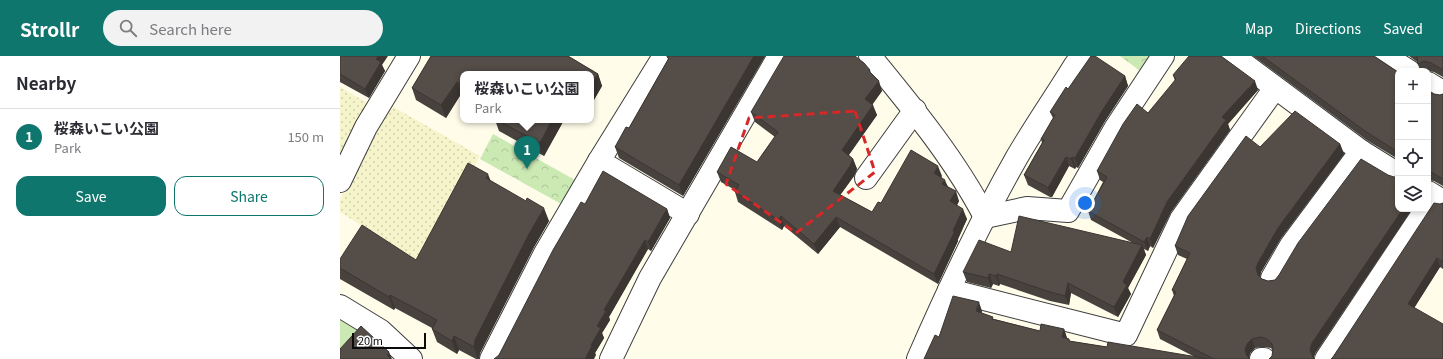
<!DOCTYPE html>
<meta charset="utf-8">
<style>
:root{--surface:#fff;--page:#f2f2f3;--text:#2b2b33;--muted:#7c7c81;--line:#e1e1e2;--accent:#0f766e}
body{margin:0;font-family:Georgia,"Noto Sans JP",serif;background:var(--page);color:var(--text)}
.controls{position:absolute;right:12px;top:12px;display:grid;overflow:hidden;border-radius:8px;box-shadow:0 2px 6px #0003}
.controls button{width:36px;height:36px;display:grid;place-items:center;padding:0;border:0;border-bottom:1px solid var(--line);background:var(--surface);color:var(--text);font:20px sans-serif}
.scale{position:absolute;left:12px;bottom:10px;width:74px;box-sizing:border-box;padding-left:4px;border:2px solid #0b0b0b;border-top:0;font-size:11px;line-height:14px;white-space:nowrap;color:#0b0b0b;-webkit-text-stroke:3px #fff;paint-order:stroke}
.you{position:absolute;left:745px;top:147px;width:14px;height:14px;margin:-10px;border:3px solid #fff;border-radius:50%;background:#1a73e8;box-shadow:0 0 0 6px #1a73e833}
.badge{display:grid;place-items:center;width:26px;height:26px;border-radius:50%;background:var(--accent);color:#fff;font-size:13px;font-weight:700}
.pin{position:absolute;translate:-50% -33px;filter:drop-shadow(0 1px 2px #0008)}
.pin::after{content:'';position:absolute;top:21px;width:14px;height:12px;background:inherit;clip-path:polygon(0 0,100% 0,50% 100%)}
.popup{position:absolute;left:120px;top:15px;width:134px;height:52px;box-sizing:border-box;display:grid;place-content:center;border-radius:8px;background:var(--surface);filter:drop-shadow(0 1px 3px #0005);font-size:13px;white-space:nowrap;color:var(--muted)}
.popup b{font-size:15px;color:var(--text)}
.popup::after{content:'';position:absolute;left:50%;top:100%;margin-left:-8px;border:8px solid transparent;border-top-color:var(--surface)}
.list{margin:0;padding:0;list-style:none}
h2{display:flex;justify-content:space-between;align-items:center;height:52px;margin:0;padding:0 16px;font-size:17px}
h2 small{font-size:13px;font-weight:400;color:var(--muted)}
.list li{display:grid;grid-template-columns:26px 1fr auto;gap:12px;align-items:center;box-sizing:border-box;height:56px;padding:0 16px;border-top:1px solid var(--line)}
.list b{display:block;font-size:15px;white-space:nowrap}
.list p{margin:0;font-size:13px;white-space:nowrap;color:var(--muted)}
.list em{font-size:13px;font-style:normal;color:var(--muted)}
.actions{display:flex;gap:8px;padding:12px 16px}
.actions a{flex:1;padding:9px 0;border:1px solid var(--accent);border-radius:12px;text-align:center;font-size:14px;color:var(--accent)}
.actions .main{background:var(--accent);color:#fff}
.icon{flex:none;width:22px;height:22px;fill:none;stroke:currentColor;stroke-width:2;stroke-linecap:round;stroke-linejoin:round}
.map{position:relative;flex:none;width:1103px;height:303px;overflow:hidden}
header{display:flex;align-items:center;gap:24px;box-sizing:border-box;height:56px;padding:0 20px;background:var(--accent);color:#fff}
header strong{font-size:19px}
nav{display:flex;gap:22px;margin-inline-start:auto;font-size:14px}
.search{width:280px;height:36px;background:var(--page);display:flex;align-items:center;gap:10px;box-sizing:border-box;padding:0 14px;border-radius:22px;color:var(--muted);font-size:15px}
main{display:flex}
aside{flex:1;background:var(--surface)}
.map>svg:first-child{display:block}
.farmland{fill:url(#farmland-dots)}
.grass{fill:#cbe9b3}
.park{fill:url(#park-crowns)}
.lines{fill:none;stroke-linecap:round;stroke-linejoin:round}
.minor-casing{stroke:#3e3e3e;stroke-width:24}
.minor{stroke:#fff;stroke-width:22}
.wall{fill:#48423e}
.shaded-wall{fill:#3b3632}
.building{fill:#544d48;stroke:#3b3632}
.marked{fill:none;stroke:#d62828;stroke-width:3;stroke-dasharray:8 5;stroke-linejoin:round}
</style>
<header>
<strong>Strollr</strong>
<div class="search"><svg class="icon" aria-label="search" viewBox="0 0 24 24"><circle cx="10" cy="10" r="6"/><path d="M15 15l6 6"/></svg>Search here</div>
<nav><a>Map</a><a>Directions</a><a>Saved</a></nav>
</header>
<main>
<aside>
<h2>Nearby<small></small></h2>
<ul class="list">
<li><span class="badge">1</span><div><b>桜森いこい公園</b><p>Park</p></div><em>150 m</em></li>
</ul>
<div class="actions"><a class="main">Save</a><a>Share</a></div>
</aside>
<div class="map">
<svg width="1103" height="303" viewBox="0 0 1103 303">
<defs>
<pattern id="farmland-dots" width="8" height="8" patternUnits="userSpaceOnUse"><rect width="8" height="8" fill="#f5f4ca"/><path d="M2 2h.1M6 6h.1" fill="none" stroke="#d1d0ac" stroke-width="1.8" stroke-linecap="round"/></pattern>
<pattern id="park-crowns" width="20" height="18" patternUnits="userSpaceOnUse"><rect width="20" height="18" fill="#cbe9b3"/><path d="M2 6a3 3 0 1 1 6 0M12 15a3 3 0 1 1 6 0" fill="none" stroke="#adc699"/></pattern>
</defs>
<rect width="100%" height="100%" fill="#fffcea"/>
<g class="farmland">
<polygon points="0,31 29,48 0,107"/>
<polygon points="48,48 140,100 81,207 0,156 0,144 21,100"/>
</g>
<polygon class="grass" points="0,259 26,275 1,303 0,303"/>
<g class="park">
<polygon points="780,0 816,0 803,17"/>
<polygon points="153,78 235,124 221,148 140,103"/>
</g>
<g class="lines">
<g class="minor-casing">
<g id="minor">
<path d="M 530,0 C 571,50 615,103 645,161 L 687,152 L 728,155 L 776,71 L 823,0"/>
<polyline points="893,0 1021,95 1058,118"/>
<polyline points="1045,0 1069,15"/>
<polyline points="1088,27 1103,36"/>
<polyline points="259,105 348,158"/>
<polyline points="526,122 575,54"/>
<polyline points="0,125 26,71 69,0"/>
<polyline points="1088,136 1103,145"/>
<polyline points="932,222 951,189 1021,95"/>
<polyline points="609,234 786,279 841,163 935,32"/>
<polyline points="0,250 41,275 71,303"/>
<polyline points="151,303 205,197 259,105 324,0"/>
<polyline points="271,303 310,222 439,0"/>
<path d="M 578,303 C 608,234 640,166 677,101 C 695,70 716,40 735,9 L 742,0"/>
<polyline points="921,303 924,303"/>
<polyline points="986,303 1086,153"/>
</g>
</g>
<use href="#minor" class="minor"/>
</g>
<g class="wall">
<polygon points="0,0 42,9 45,15 29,42 0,26"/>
<polygon points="91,0 228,0 258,18 262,30 251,49 251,18 123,18 123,40 121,38 106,62 76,44 72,32"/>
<polygon points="425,0 343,140 279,102 275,91 289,72 328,3 327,1"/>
<polygon points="913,0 1034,0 1058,16 1058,103 1028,85"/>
<polygon points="1069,0 1103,0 1103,21 1094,16 1088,15 1080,15 1078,7 1076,5"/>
<polygon points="530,14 531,17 542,35 532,49 537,59 509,99 513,103 517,113 514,120 500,139 532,156 541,147 602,120 601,121 619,145 617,149 627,163 618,183 618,185 598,228 500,171 478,198 444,170 442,174 398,146 395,136 395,134 381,126 377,116 417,106 435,81 415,66 411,56"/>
<polygon points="833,19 918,34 888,68 890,74 831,156 813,192 810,190 808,195 804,193 806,199 788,232 791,238 778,261 731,237 729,249 710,245 660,228 659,230 653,228 651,232 627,226 623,216 671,196 793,187 751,164 748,155 763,126 760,124 757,115 808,57 835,25"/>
<polygon points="785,20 788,30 765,65 738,112 736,111 735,113 729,110 712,141 710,141 688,129 684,119 702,87 701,83 713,62 710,56 728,33"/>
<polygon points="1088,34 1094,38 1100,39 1103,38 1103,130 1094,125 1088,124"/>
<polygon points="155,64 224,64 204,100 159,75"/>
<polygon points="1000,88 1004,98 941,182 921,216 920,221 922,223 928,225 935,224 1058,153 1072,153 976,296 932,300 933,295 931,292 924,291 915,292 910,297 909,302 910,303 584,303 642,255 642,257 654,263 700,275 724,273 727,282 729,283 730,285 767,291 855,301 820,283 817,274 834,240 832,234 847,203 838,199 835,190 920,91"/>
<polygon points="151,125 209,165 194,191 140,297 139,303 136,303 119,294 117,298 97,286 92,273 92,272 55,252 54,254 0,223 0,203 76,204"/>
<polygon points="1103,147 1103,213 1100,211 1074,252 993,301 1100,148"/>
<polygon points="245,148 327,153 330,162 311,195 308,193 269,261 270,264 262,277 264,282 255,297 256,299 159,299"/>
</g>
<g class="shaded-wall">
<polygon points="38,0 48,0 42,9 45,15 29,42 25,33 36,3"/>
<polygon points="414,0 425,0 343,140 339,129"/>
<polygon points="258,18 262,30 251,49 251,29"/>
<polygon points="785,20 788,30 765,65 738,112 735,102 762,55"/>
<polygon points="539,25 542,35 529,53 525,43"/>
<polygon points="915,25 918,34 888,68 890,74 831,156 813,192 810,183 827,146 882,61"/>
<polygon points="117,26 121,38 106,62 101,49"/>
<polygon points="533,49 537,59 505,104 502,94"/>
<polygon points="212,64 224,64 204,100 200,87"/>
<polygon points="1000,88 1004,98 941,182 921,216 920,222 918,219 916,212 918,207 938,172"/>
<polygon points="726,101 729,110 712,141 708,132"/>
<polygon points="732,101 736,111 735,113 731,103"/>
<polygon points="513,103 517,113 514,120 496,145 493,135"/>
<polygon points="598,110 602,120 598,127 594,117"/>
<polygon points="148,118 153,131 146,122"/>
<polygon points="605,124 609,134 602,128"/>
<polygon points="616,135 619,145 614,155 610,145"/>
<polygon points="204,152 209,165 194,191 140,297 139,303 138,303 134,291 135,284 189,178"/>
<polygon points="327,153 330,162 311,195 308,186"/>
<polygon points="623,153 627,163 618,183 618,185 598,228 594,218 613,175"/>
<polygon points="1063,153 1072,153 976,296 973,303 970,293 972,287"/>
<polygon points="441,160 444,170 442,174 438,164"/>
<polygon points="496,161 500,171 478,198 474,188"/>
<polygon points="807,181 810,190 808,195 804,186"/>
<polygon points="305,184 308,193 269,261 270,264 262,277 264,282 255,297 256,299 254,303 245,303 251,289 257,270 264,254"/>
<polygon points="802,189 806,199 788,232 791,238 778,261 774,251 783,226"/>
<polygon points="1097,202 1100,211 1071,257 1068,248"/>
<polygon points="649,218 653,228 651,232 648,222"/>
<polygon points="657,218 660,228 659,230 656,220"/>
<polygon points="728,227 731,237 729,249 725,240"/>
<polygon points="50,239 55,252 54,254 49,241"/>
<polygon points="639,246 642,255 639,264 636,255"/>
<polygon points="724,273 727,282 725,290 722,281"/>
<polygon points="114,280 119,294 117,298 112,285"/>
<polygon points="912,283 915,292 910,297 909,303 908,303 905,294 907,288"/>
<polygon points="49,296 52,303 48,303 47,299"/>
</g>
<g class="building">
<polygon points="0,0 38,0 36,3 41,6 25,33 0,18"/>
<polygon points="91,0 228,0 258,18 251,29 251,18 123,18 123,30 117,26 101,49 72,32"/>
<polygon points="327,0 414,0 339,129 275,91 286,71 289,72 329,2 327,1"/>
<polygon points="444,0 515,0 524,7 530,14 529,15 539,25 525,43 533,49 502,94 513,103 510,110 493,135 532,156 538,146 541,147 571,94 598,110 594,117 605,124 602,128 616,135 610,145 623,153 613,175 615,175 594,218 496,161 474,188 441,160 438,164 395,136 399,129 377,116 391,91 417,106 438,76 411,56"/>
<polygon points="751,0 755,0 785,20 762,55 735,102 732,101 731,103 726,101 708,132 707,131 684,119 704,84 701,83 715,59 710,56 726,31 728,33"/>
<polygon points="849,0 881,0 915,25 882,61 886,64 827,146 810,183 807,181 804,186 748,155 767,121 757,115 783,68 797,48 808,57 836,23 833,19"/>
<polygon points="922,0 1034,0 1058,16 1058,96 1025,75"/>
<polygon points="1077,0 1103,0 1103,14 1091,7 1084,5 1078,8"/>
<polygon points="1088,34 1094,38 1100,39 1103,38 1103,123 1091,116 1088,115"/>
<polygon points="955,55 1000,88 938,172 918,207 916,212 918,219 922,223 928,225 935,224 939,219 958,187 1021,103 1048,119 1054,121 1058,120 1058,153 1063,153 972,287 970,293 972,300 975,303 929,303 932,300 933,293 932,288 927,283 921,281 912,283 907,288 905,294 907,300 910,303 874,303 817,274 836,236 832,234 850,197 835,190 848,160 906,80 920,91"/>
<polygon points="157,64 212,64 200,87"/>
<polygon points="128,107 148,118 146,122 186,145 187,142 204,152 189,178 135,284 134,291 114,280 112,285 92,273 97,264 50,239 49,241 0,212 0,203 22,169 76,204"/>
<polygon points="263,115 327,153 308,186 305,184 264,254 266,255 257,270 261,272 251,289 252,290 245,303 154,303 159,299 213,194 241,146 245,148"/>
<polygon points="1094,147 1100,148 1103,147 1103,206 1097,202 1068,248 1103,268 1103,303 991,303 993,301"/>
<polygon points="679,160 802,189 783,226 787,229 774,251 728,227 725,240 707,235 657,218 656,220 649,218 648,222 623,216 639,184 671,196"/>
<polygon points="613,240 639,246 636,255 653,261 652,263 700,275 701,268 724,273 722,281 729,283 729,285 767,291 768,286 869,303 584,303 595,279 599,281"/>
<polygon points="21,270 49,296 47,299 51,303 0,303 0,293"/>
</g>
<path class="marked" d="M 515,55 L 535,116 L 456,177 L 386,128 L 409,62 Z"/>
</svg>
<div class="controls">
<button>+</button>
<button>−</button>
<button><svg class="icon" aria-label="locate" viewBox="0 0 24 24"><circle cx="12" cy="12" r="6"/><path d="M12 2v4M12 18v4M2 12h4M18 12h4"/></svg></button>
<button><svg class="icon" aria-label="layers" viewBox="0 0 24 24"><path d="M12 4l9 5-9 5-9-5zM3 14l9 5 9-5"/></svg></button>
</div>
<div class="scale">20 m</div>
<div class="you"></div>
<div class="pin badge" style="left:187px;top:113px">1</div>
<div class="popup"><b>桜森いこい公園</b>Park</div>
</div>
</main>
